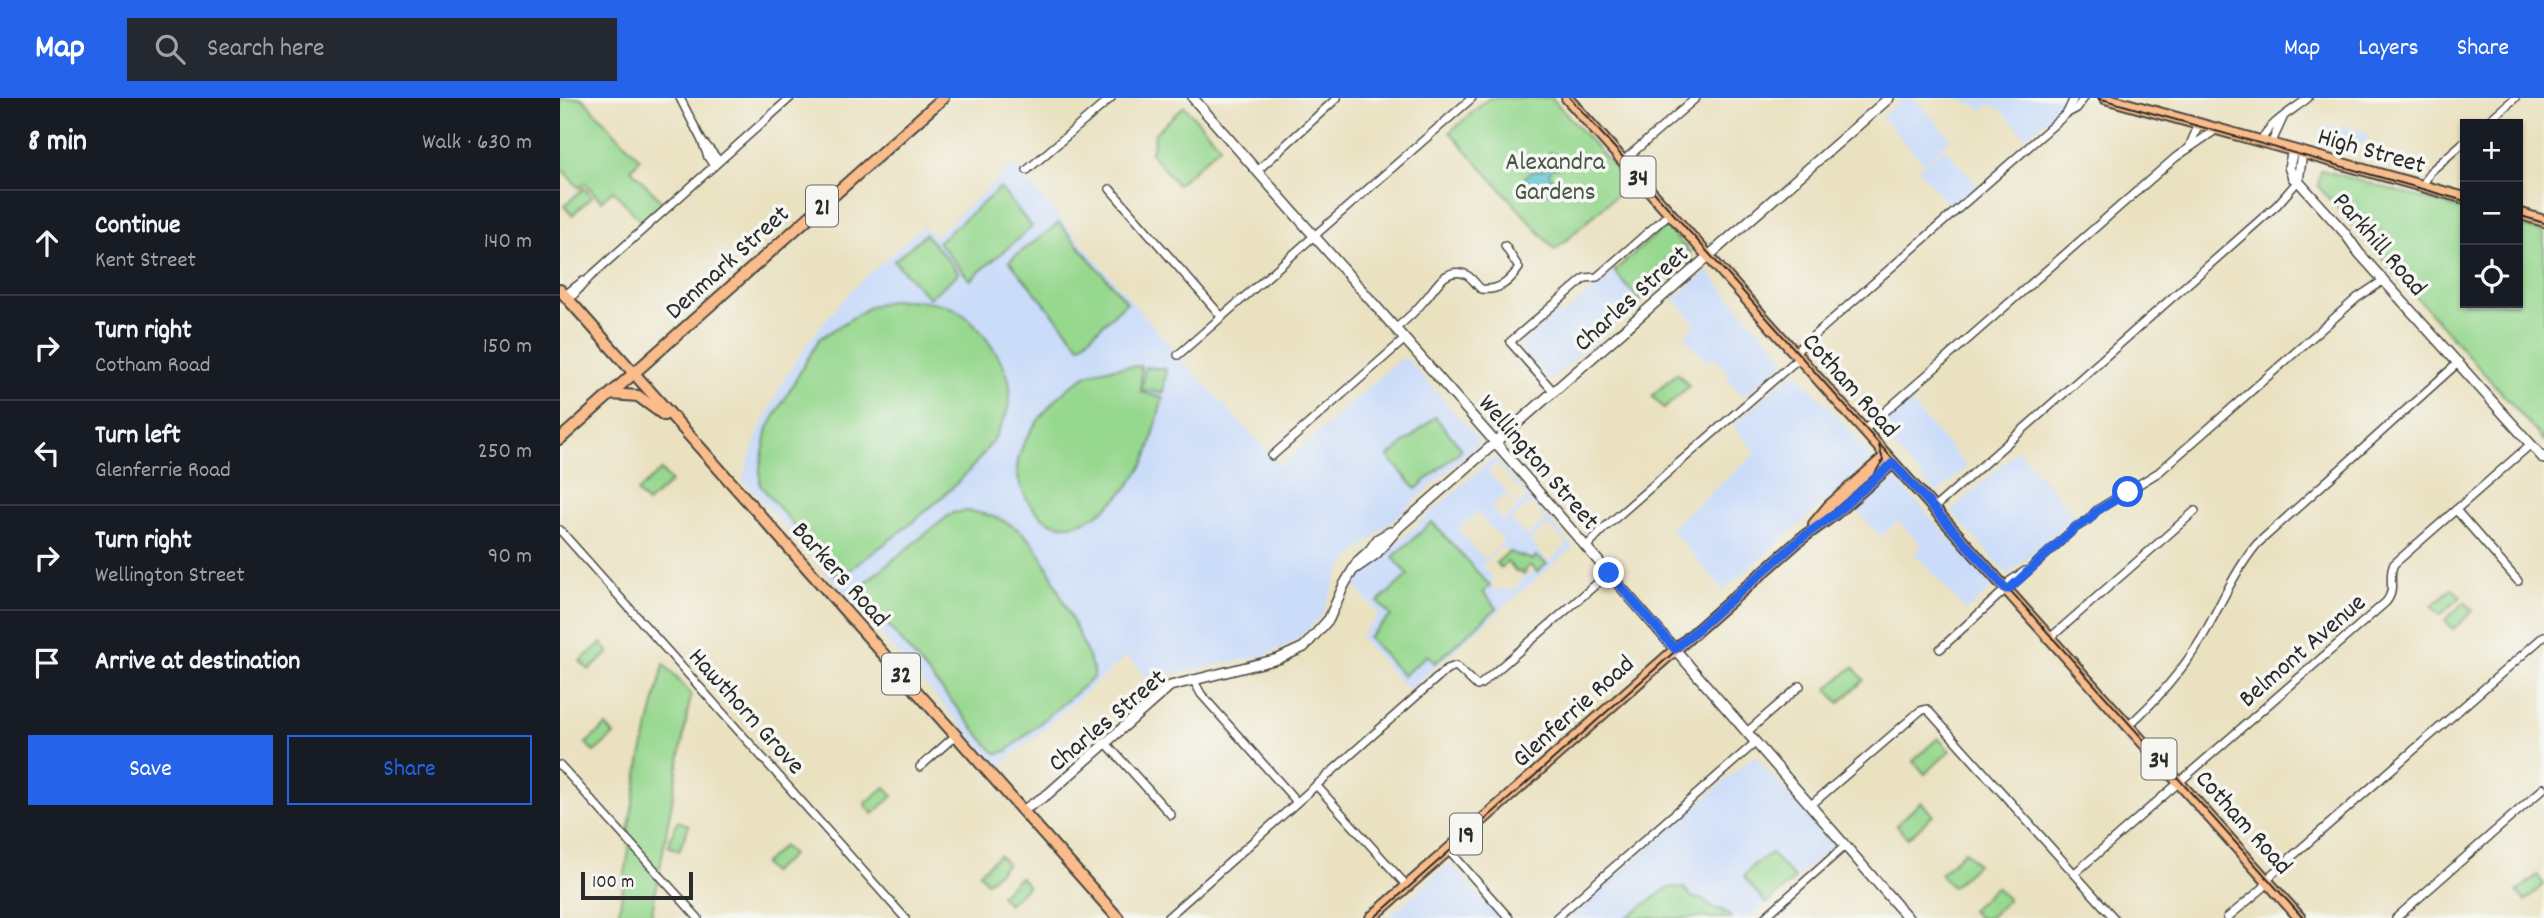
<!DOCTYPE html>
<meta charset="utf-8">
<style>
:root{--surface:#171b24;--page:#242831;--text:#f1f3f6;--muted:#9ea1a6;--line:#363941;--accent:#2563eb}
body{margin:0;font-family:Dekko,sans-serif;background:var(--page);color:var(--text)}
.controls{position:absolute;right:21px;top:21px;display:grid;overflow:hidden;border-radius:0px;box-shadow:0 2px 5px #0004}
.controls button{width:63px;height:63px;display:grid;place-items:center;padding:0;border:0;border-bottom:2px solid var(--line);background:var(--surface);color:var(--text);font:35px sans-serif}
.scale{position:absolute;left:21px;bottom:18px;width:112px;box-sizing:border-box;padding-left:7px;border:4px solid #2b2b2b;border-top:0;font-size:19px;line-height:24px;white-space:nowrap;color:#2b2b2b;-webkit-text-stroke:5px #f6f6f2;paint-order:stroke}
.stop{position:absolute;width:21px;height:21px;margin:-16px;border:5px solid #2563eb;border-radius:50%;background:#fff}
.stop.end{background:#2563eb;border-color:#fff;box-shadow:0 2px 7px #0008}
.list{margin:0;padding:0;list-style:none}
h2{display:flex;justify-content:space-between;align-items:center;height:91px;margin:0;padding:0 28px;font-size:30px}
h2 small{font-size:23px;font-weight:400;color:var(--muted)}
.list li{display:grid;grid-template-columns:46px 1fr auto;gap:21px;align-items:center;box-sizing:border-box;height:105px;padding:0 28px;border-top:2px solid var(--line)}
.list b{display:block;font-size:26px;white-space:nowrap}
.list p{margin:0;font-size:23px;white-space:nowrap;color:var(--muted)}
.list em{font-size:23px;font-style:normal;color:var(--muted)}
.actions{display:flex;gap:14px;padding:21px 28px}
.actions a{flex:1;padding:16px 0;border:2px solid var(--accent);border-radius:0px;text-align:center;font-size:24px;color:var(--accent)}
.actions .main{background:var(--accent);color:#fff}
.icon{flex:none;width:38px;height:38px;fill:none;stroke:currentColor;stroke-width:2;stroke-linecap:round;stroke-linejoin:round}
.map{position:relative;flex:none;width:1984px;height:820px;overflow:hidden}
header{display:flex;align-items:center;gap:42px;box-sizing:border-box;height:98px;padding:0 35px;background:var(--accent);color:#fff}
header strong{font-size:33px}
nav{display:flex;gap:38px;margin-inline-start:auto;font-size:24px}
.search{width:490px;height:63px;background:var(--page);display:flex;align-items:center;gap:18px;box-sizing:border-box;padding:0 24px;border-radius:0px;color:var(--muted);font-size:26px}
main{display:flex}
aside{flex:1;background:var(--surface)}
.map>svg:first-child{display:block}
.built{fill:#cadcf9;fill-rule:evenodd}
.green{fill:#97d88f;stroke:#61825d;stroke-width:2}
.water{fill:#57c3d1;stroke:#41777e;stroke-width:2}
.lines{fill:none;stroke-linecap:round;stroke-linejoin:round}
.minor-casing{stroke:#484641;stroke-width:10}
.tertiary-casing{stroke:#484641;stroke-width:12}
.primary-casing{stroke:#484641;stroke-width:14}
.minor{stroke:#fff;stroke-width:7}
.tertiary{stroke:#fff;stroke-width:9}
.primary{stroke:#f9bc8a;stroke-width:10}
.tram{stroke:#2b2b2b;stroke-width:2}
.route{stroke:#2563eb;stroke-width:9}
.labels{text-anchor:middle;stroke-width:7;stroke-linejoin:round;paint-order:stroke}
.shield{fill:#f6f6f2;stroke:#686867;stroke-width:2}
.shield-label{font-size:24px;font-weight:bold;fill:#2b2b2b}
.street-label{font-size:26px;fill:#2b2b2b;stroke:#f6f6f2}
.park-label{font-size:26px;fill:#465644;stroke:#f6f6f2}
</style>
<header>
<strong>Map</strong>
<div class="search"><svg class="icon" aria-label="search" viewBox="0 0 24 24"><circle cx="10" cy="10" r="6"/><path d="M15 15l6 6"/></svg>Search here</div>
<nav><a>Map</a><a>Layers</a><a>Share</a></nav>
</header>
<main>
<aside>
<h2>8 min<small>Walk · 630 m</small></h2>
<ul class="list">
<li><svg class="icon" aria-label="ahead" viewBox="0 0 24 24"><path d="M12 20V5M6 11l6-6 6 6"/></svg><div><b>Continue</b><p>Kent Street</p></div><em>140 m</em></li>
<li><svg class="icon" aria-label="right" viewBox="0 0 24 24"><path d="M7 20v-9h11M14 6l5 5-5 5"/></svg><div><b>Turn right</b><p>Cotham Road</p></div><em>150 m</em></li>
<li><svg class="icon" aria-label="left" viewBox="0 0 24 24"><path d="M17 20v-9H6M10 6l-5 5 5 5"/></svg><div><b>Turn left</b><p>Glenferrie Road</p></div><em>250 m</em></li>
<li><svg class="icon" aria-label="right" viewBox="0 0 24 24"><path d="M7 20v-9h11M14 6l5 5-5 5"/></svg><div><b>Turn right</b><p>Wellington Street</p></div><em>90 m</em></li>
<li><svg class="icon" aria-label="arrive" viewBox="0 0 24 24"><path d="M6 21V4h12l-3 4 3 4H6"/></svg><div><b>Arrive at destination</b></div></li>
</ul>
<div class="actions"><a class="main">Save</a><a>Share</a></div>
</aside>
<div class="map">
<svg width="1984" height="820" viewBox="0 0 1984 820">
<rect width="100%" height="100%" fill="#f6f6f2"/>
<filter id="ink" filterUnits="userSpaceOnUse"><feTurbulence type="fractalNoise" baseFrequency=".0143" numOctaves="2"/><feDisplacementMap in="SourceGraphic" scale="14" xChannelSelector="R" yChannelSelector="G"/><feConvolveMatrix kernelMatrix="1 2 1 2 8 2 1 2 1" color-interpolation-filters="sRGB"/></filter>
<filter id="wash" filterUnits="userSpaceOnUse"><feTurbulence type="fractalNoise" baseFrequency=".00686" numOctaves="4" result="noise"/><feDisplacementMap in="SourceGraphic" scale="28" xChannelSelector="R" yChannelSelector="G"/><feGaussianBlur stdDeviation="1.57" result="paint"/><feColorMatrix in="noise" values="0 0 0 0 0 0 0 0 0 0 0 0 0 0 0 0 0 1.4 0 .05"/><feComposite in="paint" operator="in"/></filter>
<g filter="url(#wash)">
<rect width="100%" height="100%" fill="#eae1c0"/>
<g class="built">
<polygon points="1343,0 1354,0 1391,40 1364,65 1322,19"/>
<polygon points="1394,0 1505,0 1507,4 1466,39 1442,12 1430,6 1422,13 1417,8"/>
<polygon points="1762,29 1796,30 1811,38 1790,56 1756,47"/>
<polygon points="1384,49 1421,91 1395,114 1358,71"/>
<polygon points="454,67 618,257 721,368 840,261 847,261 919,342 918,346 789,461 779,475 762,517 739,540 707,557 613,576 595,589 567,558 439,670 183,381 196,340 225,280 246,247 272,214 299,185 363,128 374,139"/>
<polygon points="1054,173 1080,203 989,283 959,249 998,214 1003,218"/>
<polygon points="1147,173 1223,258 1223,265 1183,298 1167,281 1170,277 1153,258 1146,263 1124,238 1136,226 1114,201"/>
<polygon points="1237,275 1294,337 1309,356 1310,361 1308,366 1163,493 1110,430 1196,355 1173,327 1231,276"/>
<polygon points="1347,301 1407,369 1377,396 1317,330"/>
<polygon points="1458,352 1515,418 1448,477 1391,413"/>
<path d="M 934,359 L 1013,449 L 848,592 L 800,539 L 819,517 L 794,487 L 807,471 ZM 937,366 L 967,400 L 959,407 L 928,374 ZM 946,395 L 958,409 L 943,423 L 931,409 ZM 971,405 L 986,422 L 967,439 L 951,421 ZM 917,415 L 943,442 L 940,448 L 924,461 L 898,431 ZM 989,427 L 1007,447 L 988,464 L 970,443 ZM 942,448 L 949,454 L 966,460 L 973,462 L 976,458 L 979,459 L 986,465 L 968,478 L 963,477 L 961,484 L 955,490 L 948,492 L 941,490 L 936,494 L 931,486 L 932,479 L 922,467 Z"/>
<polygon points="1330,374 1433,489 1406,513 1354,455 1362,448 1338,423 1321,439 1292,407"/>
<polygon points="1192,659 1196,659 1271,746 1271,749 1190,820 1009,820"/>
<polygon points="888,766 893,767 939,820 828,820"/>
</g>
<g class="green">
<polygon points="0,0 22,0 80,61 71,71 103,105 82,125 53,92 41,103 25,85 19,90 0,69"/>
<polygon points="929,0 992,0 1069,86 995,152 890,34"/>
<polygon points="624,8 660,48 617,87 590,54 593,49 595,35"/>
<polygon points="1761,72 1905,112 1905,205 1958,205 1958,127 1984,134 1984,343 1758,88"/>
<polygon points="24,90 32,99 12,117 4,108"/>
<polygon points="440,90 472,129 410,182 378,144"/>
<polygon points="499,125 567,204 520,248 449,163"/>
<polygon points="1106,128 1130,155 1130,160 1080,203 1054,173"/>
<polygon points="365,136 399,175 369,200 334,163"/>
<path d="M 334,202 C 380,201 404,206 430,246 C 439,259 449,273 450,290 C 455,358 332,439 283,477 L 276,477 L 200,387 L 200,369 L 208,330 L 259,241 L 311,208 Z"/>
<path d="M 581,268 L 581,294 L 603,300 C 597,318 592,352 583,367 C 563,401 511,454 474,411 C 465,400 458,386 457,372 C 457,349 477,322 492,306 C 522,274 537,269 581,268 Z"/>
<polygon points="585,269 606,271 603,295 582,292"/>
<polygon points="1117,275 1129,288 1104,311 1092,298"/>
<polygon points="875,319 902,351 856,391 828,359"/>
<polygon points="101,372 111,384 87,405 77,394"/>
<path d="M 407,413 C 471,421 482,456 506,509 C 516,531 527,552 534,575 L 533,580 L 447,653 L 438,656 L 432,652 L 306,501 L 303,491 L 308,482 L 392,415 Z"/>
<polygon points="872,424 930,488 923,494 937,510 875,565 867,557 843,578 808,539 831,518 818,504 848,477 833,459"/>
<polygon points="949,454 973,462 976,458 987,466 977,474 973,469 969,468 964,472 966,475 963,477 960,473 957,474 947,464 941,470 936,465"/>
<polygon points="1892,490 1901,499 1880,517 1872,508"/>
<polygon points="1905,504 1913,513 1893,531 1885,522"/>
<polygon points="41,545 49,555 29,572 20,563"/>
<polygon points="104,566 131,596 91,820 58,820 69,752 68,734 81,659"/>
<polygon points="1293,569 1304,582 1279,605 1267,591"/>
<polygon points="46,628 54,637 34,654 26,645"/>
<polygon points="1378,640 1390,653 1365,676 1353,663"/>
<polygon points="325,689 333,698 313,716 305,706"/>
<polygon points="1361,704 1373,717 1348,740 1336,727"/>
<polygon points="117,723 129,727 119,753 108,748"/>
<polygon points="223,748 232,757 211,775 203,766"/>
<polygon points="1405,753 1417,766 1392,789 1380,776"/>
<polygon points="1211,755 1235,781 1206,806 1184,779 1192,768"/>
<polygon points="439,757 447,766 427,784 419,775"/>
<polygon points="1977,777 1984,786 1965,803 1957,794"/>
<polygon points="460,779 468,788 448,806 440,797"/>
<polygon points="1112,789 1124,790 1133,800 1143,801 1154,811 1163,812 1163,815 1166,814 1171,820 1066,820 1105,792"/>
<polygon points="1436,789 1448,802 1429,820 1419,820 1411,812"/>
</g>
<polygon class="water" points="990,54 1000,59 1002,65 998,70 992,70 989,75 993,84 990,92 985,95 968,87 964,81 972,73 984,72 986,67 985,63"/>
</g>
<g filter="url(#ink)">
<g class="lines">
<g class="minor-casing">
<g id="minor">
<polyline points="120,0 142,43 148,59 154,68"/>
<polyline points="1507,15 1514,0"/>
<polyline points="1925,26 1955,0"/>
<path d="M 1701,43 C 1710,24 1731,14 1748,0"/>
<polyline points="145,46 159,63"/>
<polyline points="1711,46 1723,20"/>
<polyline points="1630,47 1639,26"/>
<polyline points="1063,63 1136,0"/>
<polyline points="467,72 551,0"/>
<polyline points="697,73 777,0"/>
<polyline points="1862,89 1870,74 1905,43"/>
<polyline points="550,91 662,219"/>
<polyline points="5,197 23,183"/>
<polyline points="9,202 30,179 230,0"/>
<path d="M 835,231 C 846,222 855,214 863,204 C 875,192 884,168 905,176 C 912,179 915,186 921,191 C 939,193 949,184 959,170 L 945,148"/>
<polyline points="1234,255 1506,16 1517,10 1524,0"/>
<polyline points="618,257 912,0"/>
<polyline points="994,294 950,244 1025,180 1037,179 1110,115"/>
<polyline points="1304,332 1616,59 1657,31"/>
<polyline points="712,358 845,241"/>
<polyline points="1374,410 1717,107 1738,83"/>
<polyline points="1896,412 1958,483"/>
<polyline points="1515,430 1528,422 1537,412 1599,374 1797,200 1824,182"/>
<polyline points="0,432 345,820"/>
<polyline points="1026,449 1043,431 1239,260"/>
<polyline points="1446,491 1450,483 1465,473"/>
<polyline points="1490,540 1635,413"/>
<path d="M 1380,551 L 1446,491 C 1452,489 1507,437 1517,428"/>
<polyline points="633,581 641,596 737,704"/>
<path d="M 1569,627 C 1597,602 1622,573 1642,540 C 1660,508 1674,474 1697,446 L 1899,264"/>
<polyline points="1187,634 1240,588"/>
<polyline points="546,645 611,717"/>
<polyline points="0,667 138,820"/>
<polyline points="360,669 395,638"/>
<polyline points="756,687 847,788"/>
<polyline points="1251,707 1360,613 1367,611 1554,820"/>
<polyline points="889,752 949,820"/>
<path d="M 1515,775 L 1826,504 C 1837,491 1827,479 1834,466 L 1971,346"/>
<polyline points="607,820 887,571 896,568 917,588 921,586 1049,475"/>
<polyline points="996,820 1196,644"/>
<polyline points="1204,820 1285,748"/>
<polyline points="1667,820 1703,790 1712,776 1984,538"/>
<polyline points="1836,820 1984,690"/>
</g>
</g>
<g class="tertiary-casing">
<g id="tertiary">
<polyline points="633,0 936,345 1348,820"/>
<polyline points="1733,52 1729,69 1733,80 1738,83 1784,134 1799,155 1984,361"/>
<polyline points="1738,83 1742,55"/>
<polyline points="793,472 816,456 839,429 1329,0"/>
<polyline points="462,713 488,696 610,588 718,561 744,549 769,521 784,487 798,463 810,452 818,441 830,434"/>
</g>
</g>
<g class="primary-casing">
<g id="primary">
<polyline points="1007,0 1740,820"/>
<polyline points="1545,0 1905,100"/>
<polyline points="1958,115 1984,123"/>
<polyline points="0,192 558,820"/>
<polyline points="51,296 78,298 104,317"/>
<polyline points="0,341 383,0"/>
<polyline points="1254,426 1269,408 1326,358"/>
<polyline points="811,820 1242,440 1275,416 1333,365"/>
</g>
</g>
<use href="#minor" class="minor"/>
<use href="#tertiary" class="tertiary"/>
<use href="#primary" class="primary"/>
<g class="tram">
<polyline points="1010,0 1743,820"/>
<polyline points="1538,0 1905,103"/>
<polyline points="1958,117 1984,125"/>
<polyline points="814,820 1314,377 1323,362 1319,348"/>
</g>
</g>
</g>
<g class="lines" filter="url(#ink)">
<polyline class="route" points="1049,475 1115,551 1243,439 1275,416 1333,365 1446,491 1449,491 1515,430 1531,420 1535,414 1568,394"/>
</g>
<g class="labels">
<g class="shield">
<rect x="1060.5" y="58.5" width="35" height="41" rx="5"/>
<rect x="246" y="87.5" width="32" height="41" rx="5"/>
<rect x="322" y="555.5" width="38" height="41" rx="5"/>
<rect x="1581.5" y="640.5" width="35" height="41" rx="5"/>
<rect x="890" y="715.5" width="32" height="41" rx="5"/>
</g>
<g class="shield-label">
<text x="1078" y="87">34</text>
<text x="262" y="116">21</text>
<text x="341" y="584">32</text>
<text x="1599" y="669">34</text>
<text x="906" y="744">19</text>
</g>
<g class="street-label">
<text transform="translate(1812 51) rotate(16)" y="9">High Street</text>
<text transform="translate(1821 145) rotate(49)" y="9">Parkhill Road</text>
<text transform="translate(166 163) rotate(-42)" y="9">Denmark Street</text>
<text transform="translate(1070 199) rotate(-42)" y="9">Charles Street</text>
<text transform="translate(1292 286) rotate(48)" y="9">Cotham Road</text>
<text transform="translate(980 363) rotate(49)" y="9">Wellington Street</text>
<text transform="translate(282 475) rotate(48)" y="9">Barkers Road</text>
<text transform="translate(1741 551) rotate(-41)" y="9">Belmont Avenue</text>
<text transform="translate(188 612) rotate(48)" y="9">Hawthorn Grove</text>
<text transform="translate(1012 612) rotate(-42)" y="9">Glenferrie Road</text>
<text transform="translate(546 621) rotate(-40)" y="9">Charles Street</text>
<text transform="translate(1685 723) rotate(48)" y="9">Cotham Road</text>
</g>
<g class="park-label">
<text x="995" y="71">Alexandra<tspan x="995" dy="30">Gardens</tspan></text>
</g>
</g>
</svg>
<div class="controls">
<button>+</button>
<button>−</button>
<button><svg class="icon" aria-label="locate" viewBox="0 0 24 24"><circle cx="12" cy="12" r="6"/><path d="M12 2v4M12 18v4M2 12h4M18 12h4"/></svg></button>
</div>
<div class="scale">100 m</div>
<div class="stop" style="left:1568px;top:394px"></div>
<div class="stop end" style="left:1049px;top:475px"></div>
</div>
</main>
